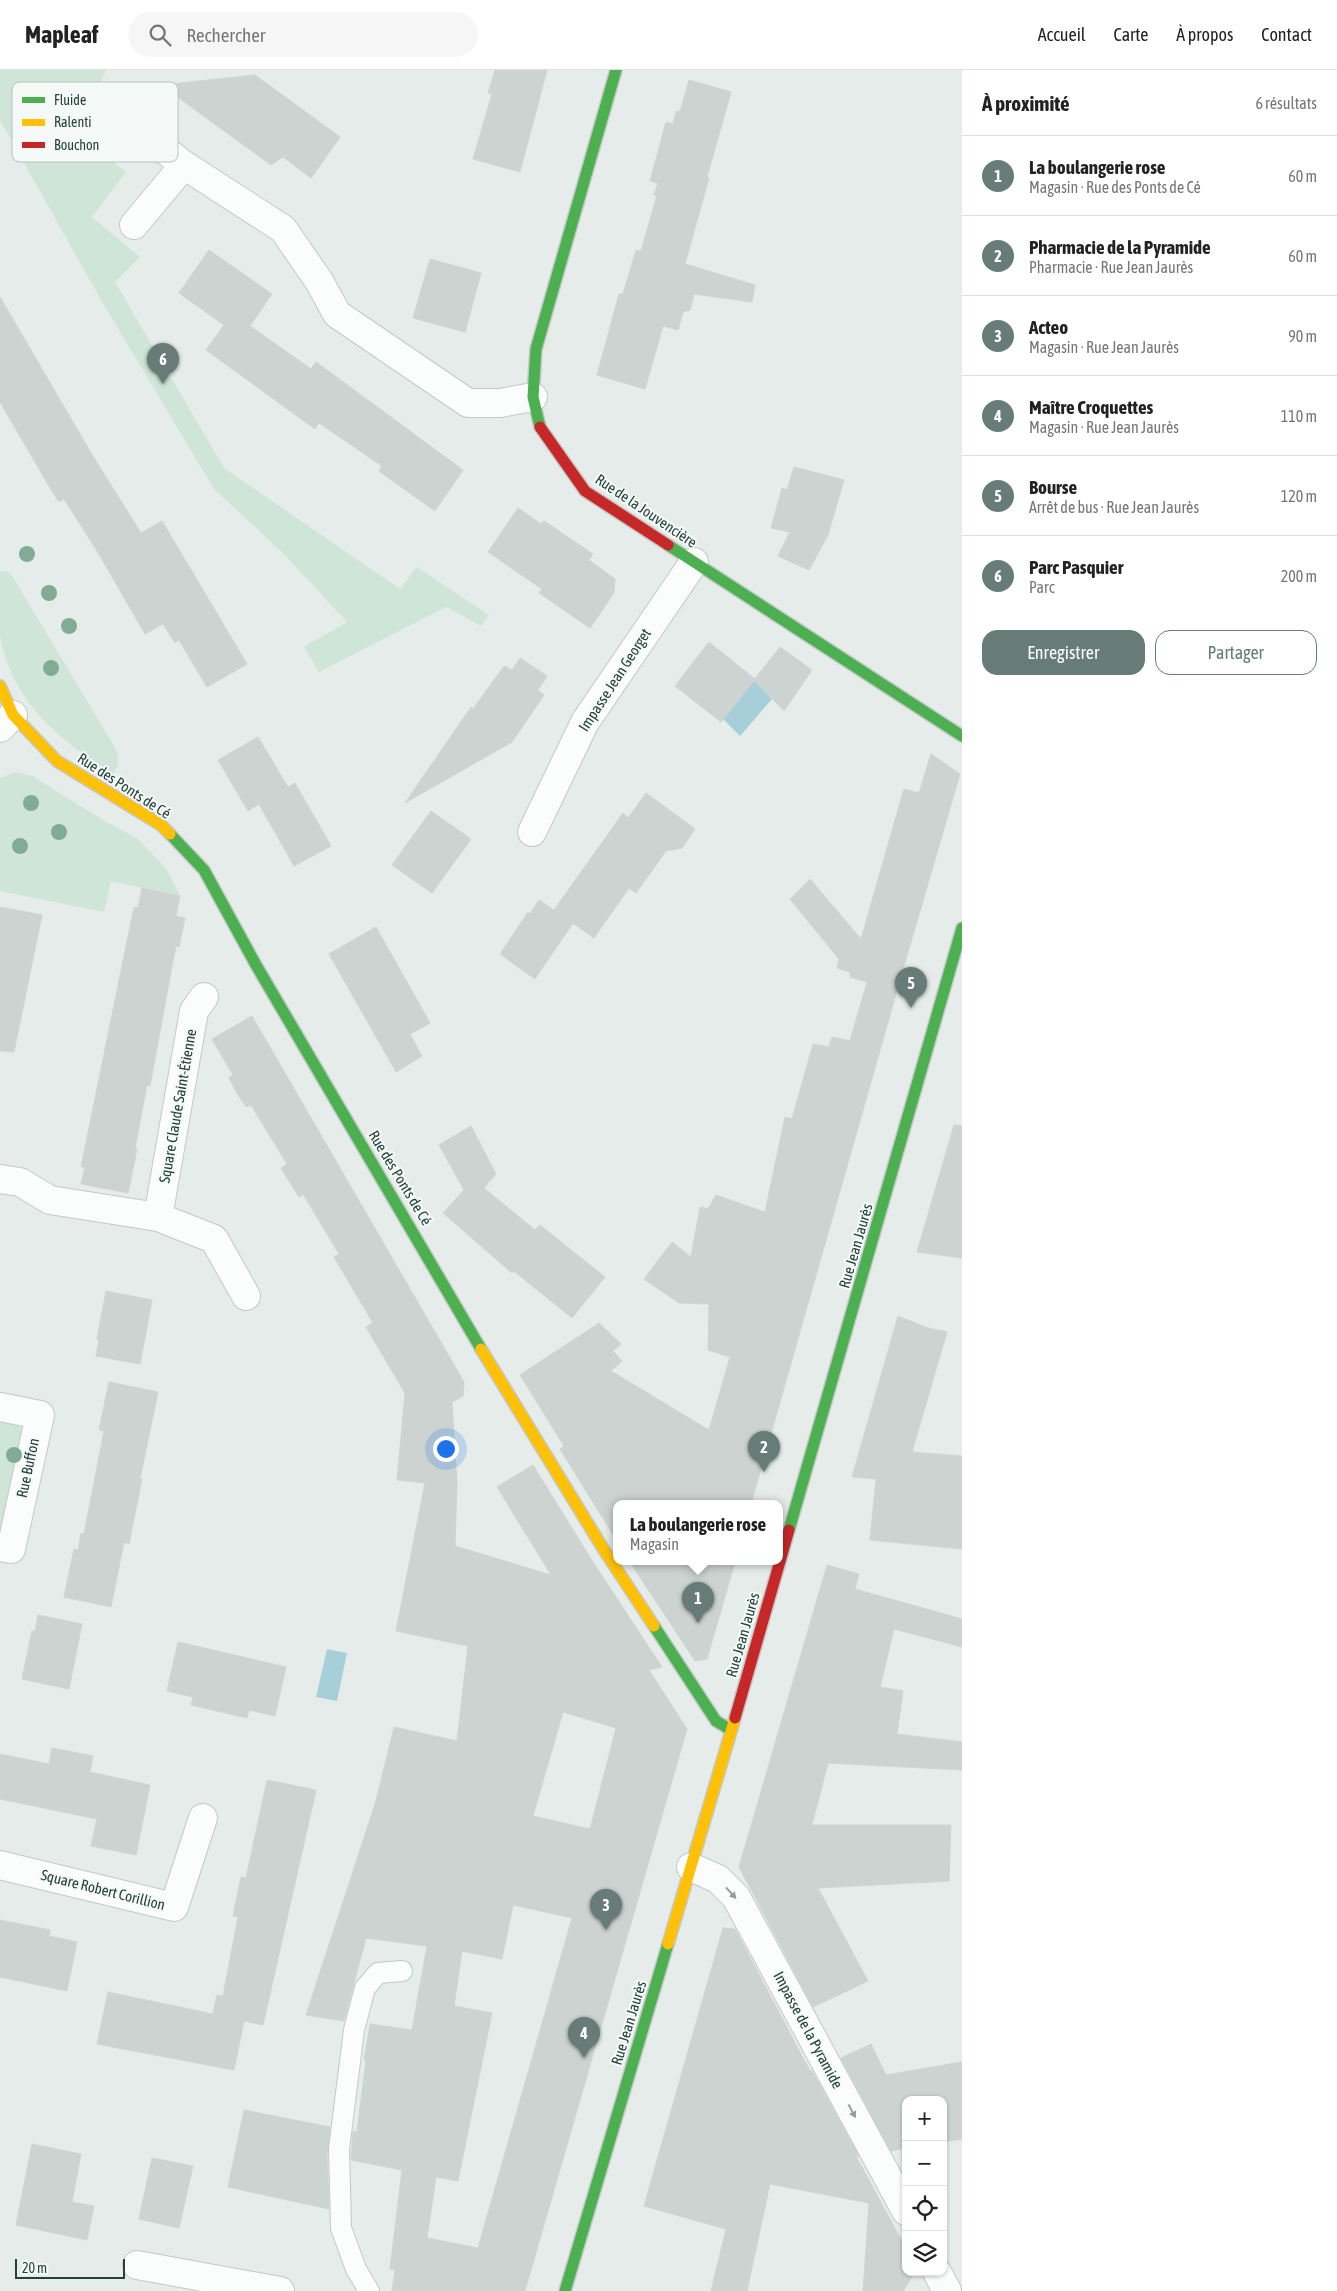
<!DOCTYPE html>
<html lang="fr">
<meta charset="utf-8">
<style>
:root{--surface:#fff;--page:#f6f6f6;--text:#222;--muted:#767676;--line:#e0e0e0;--accent:#677c77}
body{margin:0;font-family:"Asap Condensed",sans-serif;background:var(--page);color:var(--text)}
.controls{position:absolute;right:15px;bottom:15px;display:grid;overflow:hidden;border-radius:10px;box-shadow:0 1px 4px #0004}
.controls button{width:45px;height:45px;display:grid;place-items:center;padding:0;border:0;border-bottom:1px solid var(--line);background:var(--surface);color:var(--text);font:25px sans-serif}
.scale{position:absolute;left:15px;bottom:12px;width:110px;box-sizing:border-box;padding-left:5px;border:2px solid #23403a;border-top:0;font-size:14px;line-height:18px;white-space:nowrap;color:#23403a;-webkit-text-stroke:4px #f5faf8;paint-order:stroke}
.you{position:absolute;left:445px;top:1378px;width:18px;height:18px;margin:-12px;border:4px solid #fff;border-radius:50%;background:#1a73e8;box-shadow:0 0 0 8px #1a73e833}
.badge{display:grid;place-items:center;width:32px;height:32px;border-radius:50%;background:var(--accent);color:#fff;font-size:16px;font-weight:700}
.pin{position:absolute;translate:-50% -41px;filter:drop-shadow(0 1px 2px #0008)}
.pin::after{content:'';position:absolute;top:26px;width:18px;height:15px;background:inherit;clip-path:polygon(0 0,100% 0,50% 100%)}
.popup{position:absolute;left:613px;top:1430px;width:170px;height:65px;box-sizing:border-box;display:grid;place-content:center;border-radius:10px;background:var(--surface);filter:drop-shadow(0 1px 4px #0005);font-size:16px;white-space:nowrap;color:var(--muted)}
.popup b{font-size:19px;color:var(--text)}
.popup::after{content:'';position:absolute;left:50%;top:100%;margin-left:-10px;border:10px solid transparent;border-top-color:var(--surface)}
.list{margin:0;padding:0;list-style:none}
h2{display:flex;justify-content:space-between;align-items:center;height:65px;margin:0;padding:0 20px;font-size:21px}
h2 small{font-size:16px;font-weight:400;color:var(--muted)}
.list li{display:grid;grid-template-columns:32px 1fr auto;gap:15px;align-items:center;box-sizing:border-box;height:80px;padding:0 20px;border-top:1px solid var(--line)}
.list b{display:block;font-size:19px;white-space:nowrap}
.list p{margin:0;font-size:16px;white-space:nowrap;color:var(--muted)}
.list em{font-size:16px;font-style:normal;color:var(--muted)}
.actions{display:flex;gap:10px;padding:15px 20px}
.actions a{flex:1;padding:11px 0;border:1px solid var(--accent);border-radius:15px;text-align:center;font-size:18px;color:var(--accent)}
.actions .main{background:var(--accent);color:#fff}
.icon{flex:none;width:28px;height:28px;fill:none;stroke:currentColor;stroke-width:2;stroke-linecap:round;stroke-linejoin:round}
.map{position:relative;flex:none;width:962px;height:2221px;overflow:hidden}
header{display:flex;align-items:center;gap:30px;box-sizing:border-box;height:70px;padding:0 25px;background:var(--surface);border-bottom:1px solid var(--line)}
header strong{font-size:24px}
nav{display:flex;gap:28px;margin-inline-start:auto;font-size:18px}
.search{width:350px;height:45px;background:var(--page);display:flex;align-items:center;gap:12px;box-sizing:border-box;padding:0 18px;border-radius:28px;color:var(--muted);font-size:19px}
main{display:flex}
aside{flex:1;background:var(--surface)}
.map>svg:first-child{display:block}
.green{fill:#cfe5d7}
.water{fill:#a7cfda}
.building{fill:#cdd3d1;stroke:#cfd5d2;fill-rule:evenodd}
.lines{fill:none;stroke-linecap:round;stroke-linejoin:round}
.lane-casing{stroke:#c3c9c6;stroke-width:22}
.street-casing{stroke:#c3c9c6;stroke-width:30}
.fast-casing{stroke:#c2c9c7;stroke-width:14}
.slow-casing{stroke:#c2c9c7;stroke-width:14}
.jam-casing{stroke:#c2c9c7;stroke-width:14}
.lane{stroke:#fbfcfc;stroke-width:20}
.street{stroke:#fbfcfc;stroke-width:28}
.fast{stroke:#4caf50;stroke-width:11}
.slow{stroke:#ffc107;stroke-width:11}
.jam{stroke:#c62828;stroke-width:11}
.tree{fill:#80ac94}
.oneway{fill:#8f9e9b}
.labels{text-anchor:middle;stroke-width:4;stroke-linejoin:round;paint-order:stroke}
.street-label{font-size:15px;fill:#23403a;stroke:#f5faf8}
.key{fill:#f5faf8;stroke:#b6c2bf;stroke-width:1}
.key-label{font-size:14px;fill:#23403a}
</style>
<header>
<strong>Mapleaf</strong>
<div class="search"><svg class="icon" aria-label="search" viewBox="0 0 24 24"><circle cx="10" cy="10" r="6"/><path d="M15 15l6 6"/></svg>Rechercher</div>
<nav><a>Accueil</a><a>Carte</a><a>À propos</a><a>Contact</a></nav>
</header>
<main>
<div class="map">
<svg width="962" height="2221" viewBox="0 0 962 2221">
<rect width="100%" height="100%" fill="#e6ece9"/>
<g class="green">
<polygon points="0,0 106,0 78,65 126,102 92,147 140,187 115,212 224,398 400,519 417,497 489,545 481,556 446,537 319,602 304,577 347,552 283,483 214,419 101,230 0,50"/>
<path d="M 6,501 L 11,504 L 114,676 C 120,688 121,693 113,704 C 59,670 13,633 0,567 C 0,547 0,523 0,502 Z"/>
<polygon points="16,702 32,706 103,750 138,769 167,800 180,826 111,811 104,842 0,821 0,708"/>
<polygon points="0,1343 17,1353 25,1364 8,1451 0,1460"/>
</g>
<g class="water">
<polygon points="755,610 772,629 740,666 723,649"/>
<polygon points="327,1579 347,1583 337,1631 316,1627"/>
</g>
<g class="building">
<polygon points="495,0 547,0 520,102 473,89 492,24 488,23"/>
<polygon points="255,5 340,67 311,108 283,87 271,95 161,15"/>
<polygon points="689,10 731,22 707,107 709,108 685,194 755,215 752,232 694,224 690,240 683,242 678,260 663,256 645,319 597,305 619,224 623,224 636,180 641,181 657,125 654,125 658,113 650,111 666,52 673,54 676,41 680,42"/>
<polygon points="209,180 272,224 250,256 311,299 316,292 463,400 435,441 379,401 382,396 319,353 315,359 206,280 224,255 179,223"/>
<polygon points="430,189 481,203 465,262 413,248"/>
<polygon points="0,227 94,388 141,463 162,451 247,594 207,617 179,570 175,573 163,554 145,564 96,479 64,429 59,432 46,411 0,332"/>
<polygon points="794,397 844,410 828,465 809,500 778,486 790,462 771,458 782,418 787,420"/>
<polygon points="518,438 541,454 544,451 593,484 589,490 615,509 614,523 590,558 539,523 542,519 488,482"/>
<polygon points="709,572 755,609 721,652 675,616"/>
<polygon points="780,577 812,600 784,641 754,610"/>
<polygon points="520,588 547,606 538,620 544,625 512,672 405,733 471,637 473,639 504,596 512,600"/>
<polygon points="258,667 288,717 295,713 331,776 294,796 259,734 248,741 218,690"/>
<polygon points="931,684 960,704 899,913 904,919 898,917 751,1434 617,1434 617,1471 560,1379 564,1376 520,1305 599,1253 621,1274 613,1281 622,1291 611,1301 709,1360 730,1287 708,1280 709,1234 679,1233 644,1209 672,1172 691,1187 700,1137 708,1139 716,1125 765,1142 785,1047 792,1049 813,974 829,977 832,967 850,971 867,912 850,907 850,902 837,898 839,889 790,829 810,809 861,869 904,719 919,723"/>
<polygon points="646,723 695,759 682,778 666,781 636,823 629,818 594,868 554,840 623,743 628,748"/>
<polygon points="431,741 471,769 432,823 392,795"/>
<polygon points="142,818 180,826 176,846 185,848 179,877 176,876 173,891 150,1016 147,1015 135,1078 137,1079 128,1123 81,1114 85,1097 81,1097 134,837 138,838"/>
<polygon points="539,830 573,853 535,909 500,884 528,842 530,844"/>
<polygon points="0,837 42,845 14,982 0,981"/>
<polygon points="376,857 430,953 410,964 422,986 396,1002 329,884"/>
<path d="M 252,946 L 464,1312 L 463,1326 L 452,1332 L 457,1414 L 455,1476 L 551,1505 L 497,1417 L 533,1395 L 591,1489 L 662,1597 L 649,1600 L 687,1659 L 525,2221 L 392,2221 L 395,2200 L 390,2199 L 402,2100 L 351,2090 L 353,2061 L 357,2062 L 366,1990 L 364,1990 L 370,1954 L 412,1960 L 427,1876 L 366,1868 L 344,1951 L 306,1945 L 376,1731 L 394,1657 L 457,1671 L 468,1576 L 396,1561 L 425,1413 L 397,1410 L 405,1323 L 366,1257 L 373,1253 L 334,1187 L 339,1184 L 303,1124 L 299,1127 L 281,1098 L 287,1094 L 251,1035 L 246,1037 L 237,1023 L 229,1008 L 233,1005 L 212,969 ZM 563,1642 L 616,1658 L 590,1759 L 533,1746 ZM 513,1835 L 572,1848 L 478,2178 L 427,2168 L 436,2107 L 458,2111 L 492,1943 L 454,1936 L 462,1881 L 502,1889 Z"/>
<polygon points="954,1055 962,1056 962,1188 917,1182"/>
<polygon points="471,1056 496,1104 484,1118 535,1160 540,1155 605,1207 572,1248 514,1201 512,1203 443,1143 464,1120 439,1075"/>
<polygon points="106,1221 152,1230 140,1294 96,1286 99,1270 97,1269"/>
<polygon points="898,1246 928,1258 947,1262 912,1382 962,1386 962,1479 870,1470 876,1409 852,1407"/>
<polygon points="109,1312 158,1322 140,1409 142,1409 129,1474 124,1472 111,1537 64,1527 74,1479 78,1480 81,1463 84,1464 104,1361 99,1360"/>
<polygon points="630,1492 735,1492 707,1589 695,1591"/>
<polygon points="827,1495 859,1504 855,1519 962,1549 962,1577 894,1559 880,1617 903,1621 897,1664 962,1672 962,1700 828,1693 812,1755 951,1755 949,1811 818,1818 868,1911 813,1937 739,1797"/>
<polygon points="38,1545 82,1554 69,1619 22,1609 32,1561 35,1561"/>
<polygon points="178,1572 286,1597 275,1646 249,1640 247,1648 191,1635 193,1627 167,1621"/>
<polygon points="52,1678 93,1686 90,1702 150,1715 136,1785 91,1776 97,1749 0,1729 0,1684 49,1694"/>
<polygon points="267,1710 316,1720 263,1955 244,1951 234,2000 97,1974 108,1922 213,1944 217,1925 223,1926 238,1847 233,1846 241,1807 246,1808"/>
<polygon points="0,1850 50,1860 49,1866 77,1872 67,1921 0,1907"/>
<polygon points="723,1858 735,1859 810,2001 812,2001 859,2086 856,2086 906,2179 906,2202 915,2202 903,2221 863,2221 869,2133 770,2114 747,2221 711,2221 726,2159 644,2136"/>
<polygon points="871,1974 886,2005 962,1992 962,2069 943,2072 943,2030 906,2030 906,2078 891,2081 841,1988"/>
<polygon points="244,2040 330,2057 327,2085 329,2139 228,2117"/>
<polygon points="32,2074 81,2084 72,2132 94,2136 87,2170 16,2155"/>
<polygon points="152,2088 193,2096 179,2158 139,2149"/>
</g>
<g class="lines">
<g class="lane-casing">
<polyline id="lane" points="369,2221 356,2199 341,2158 339,2079 354,1960 365,1918 378,1903 402,1901"/>
</g>
<g class="street-casing">
<g id="street">
<polyline points="116,42 184,95"/>
<polyline points="134,155 184,95 283,159 319,211 337,244 468,333 500,333 533,327"/>
<polyline points="0,658 13,645"/>
<polyline points="532,762 585,652 694,492"/>
<polyline points="0,1109 20,1112 50,1130 158,1147 194,941 204,927"/>
<polyline points="158,1147 214,1169 246,1226"/>
<polyline points="0,1337 40,1345 11,1479 0,1477"/>
<polyline points="0,1795 174,1837 203,1748"/>
<polyline points="691,1797 718,1809 736,1827 906,2141"/>
<polyline points="137,2195 280,2221"/>
<polyline points="937,2202 947,2221"/>
</g>
</g>
<g class="fast-casing">
<g id="fast">
<polyline points="540,357 533,327 536,279 616,0"/>
<polyline points="668,475 962,666"/>
<polyline points="170,764 204,800 256,895 481,1279"/>
<polyline points="789,1460 962,858"/>
<polyline points="654,1556 716,1651 731,1660"/>
<polyline points="565,2221 668,1874"/>
</g>
</g>
<g class="slow-casing">
<g id="slow">
<polyline points="0,616 13,645 57,691 161,755 170,764"/>
<polyline points="481,1279 604,1480 654,1556"/>
<polyline points="668,1874 735,1648"/>
</g>
</g>
<g class="jam-casing">
<g id="jam">
<polyline points="540,357 585,421 668,475"/>
<polyline points="735,1648 789,1460"/>
</g>
</g>
<use href="#lane" class="lane"/>
<use href="#street" class="street"/>
<use href="#fast" class="fast"/>
<use href="#slow" class="slow"/>
<use href="#jam" class="jam"/>
</g>
<g class="tree">
<circle cx="27" cy="484" r="8"/>
<circle cx="49" cy="523" r="8"/>
<circle cx="69" cy="556" r="8"/>
<circle cx="51" cy="598" r="8"/>
<circle cx="31" cy="733" r="8"/>
<circle cx="59" cy="762" r="8"/>
<circle cx="20" cy="776" r="8"/>
<circle cx="14" cy="1385" r="8"/>
</g>
<defs><path id="oneway-solid" d="M-6-.8H1V-3.2L6.5 0L1 3.2V.8H-6Z" transform="scale(1.25)"/></defs>
<g class="oneway">
<use href="#oneway-solid" transform="translate(731 1823) rotate(48)"/>
<use href="#oneway-solid" transform="translate(852 2041) rotate(62)"/>
</g>
<g class="labels">
<g class="street-label">
<text transform="translate(646 441) rotate(34)" y="5">Rue de la Jouvencière</text>
<text transform="translate(615 610) rotate(-57)" y="5">Impasse Jean Georget</text>
<text transform="translate(124 716) rotate(33)" y="5">Rue des Ponts de Cé</text>
<text transform="translate(178 1036) rotate(-80)" y="5">Square Claude Saint-Étienne</text>
<text transform="translate(400 1108) rotate(59)" y="5">Rue des Ponts de Cé</text>
<text transform="translate(856 1176) rotate(-74)" y="5">Rue Jean Jaurès</text>
<text transform="translate(28 1398) rotate(-78)" y="5">Rue Buffon</text>
<text transform="translate(743 1565) rotate(-74)" y="5">Rue Jean Jaurès</text>
<text transform="translate(103 1820) rotate(14)" y="5">Square Robert Corillion</text>
<text transform="translate(629 1953) rotate(-73)" y="5">Rue Jean Jaurès</text>
<text transform="translate(808 1960) rotate(62)" y="5">Impasse de la Pyramide</text>
</g>
</g>
<rect x="12" y="12" width="166" height="80" rx="8" class="key"/>
<rect x="22" y="27" width="23" height="6" fill="#4caf50"/>
<rect x="22" y="49" width="23" height="7" fill="#ffc107"/>
<rect x="22" y="72" width="23" height="6" fill="#c62828"/>
<g class="key-label">
<text x="54" y="35">Fluide</text>
<text x="54" y="57">Ralenti</text>
<text x="54" y="80">Bouchon</text>
</g>
</svg>
<div class="controls">
<button>+</button>
<button>−</button>
<button><svg class="icon" aria-label="locate" viewBox="0 0 24 24"><circle cx="12" cy="12" r="6"/><path d="M12 2v4M12 18v4M2 12h4M18 12h4"/></svg></button>
<button><svg class="icon" aria-label="layers" viewBox="0 0 24 24"><path d="M12 4l9 5-9 5-9-5zM3 14l9 5 9-5"/></svg></button>
</div>
<div class="scale">20 m</div>
<div class="you"></div>
<div class="pin badge" style="left:698px;top:1553px">1</div>
<div class="popup"><b>La boulangerie rose</b>Magasin</div>
<div class="pin badge" style="left:764px;top:1402px">2</div>
<div class="pin badge" style="left:606px;top:1860px">3</div>
<div class="pin badge" style="left:584px;top:1988px">4</div>
<div class="pin badge" style="left:911px;top:938px">5</div>
<div class="pin badge" style="left:163px;top:314px">6</div>
</div>
<aside>
<h2>À proximité<small>6 résultats</small></h2>
<ul class="list">
<li><span class="badge">1</span><div><b>La boulangerie rose</b><p>Magasin · Rue des Ponts de Cé</p></div><em>60 m</em></li>
<li><span class="badge">2</span><div><b>Pharmacie de la Pyramide</b><p>Pharmacie · Rue Jean Jaurès</p></div><em>60 m</em></li>
<li><span class="badge">3</span><div><b>Acteo</b><p>Magasin · Rue Jean Jaurès</p></div><em>90 m</em></li>
<li><span class="badge">4</span><div><b>Maître Croquettes</b><p>Magasin · Rue Jean Jaurès</p></div><em>110 m</em></li>
<li><span class="badge">5</span><div><b>Bourse</b><p>Arrêt de bus · Rue Jean Jaurès</p></div><em>120 m</em></li>
<li><span class="badge">6</span><div><b>Parc Pasquier</b><p>Parc</p></div><em>200 m</em></li>
</ul>
<div class="actions"><a class="main">Enregistrer</a><a>Partager</a></div>
</aside>
</main>
